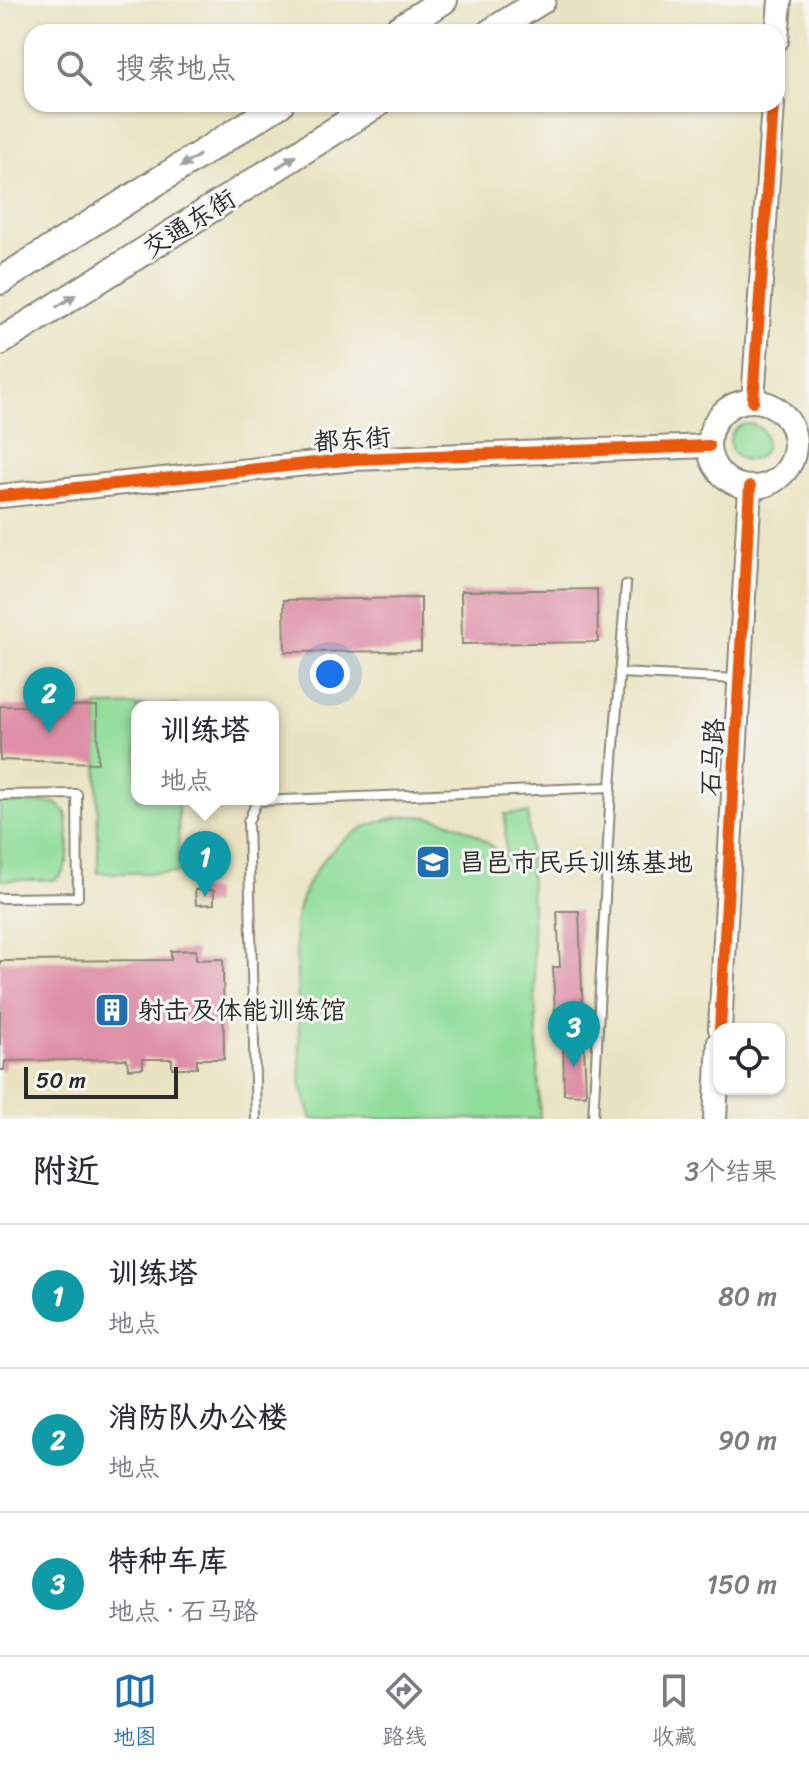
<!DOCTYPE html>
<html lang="zh">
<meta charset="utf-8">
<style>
:root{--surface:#fff;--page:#f7f7f7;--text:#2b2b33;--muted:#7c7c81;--line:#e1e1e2;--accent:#1f6fb2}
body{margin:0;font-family:Sriracha,"LXGW WenKai TC",sans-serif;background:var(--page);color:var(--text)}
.controls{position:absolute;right:24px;bottom:24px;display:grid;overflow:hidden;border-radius:16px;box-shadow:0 2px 6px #0004}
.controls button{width:72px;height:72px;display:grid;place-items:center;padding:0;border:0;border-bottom:2px solid var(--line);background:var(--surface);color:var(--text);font:40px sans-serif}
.scale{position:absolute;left:24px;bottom:20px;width:154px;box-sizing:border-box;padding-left:8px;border:4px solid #2b2b2b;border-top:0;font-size:22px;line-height:28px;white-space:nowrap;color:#2b2b2b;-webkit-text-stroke:6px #f6f6f2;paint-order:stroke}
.you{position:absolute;left:330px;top:674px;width:28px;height:28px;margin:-20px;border:6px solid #fff;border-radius:50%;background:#1a73e8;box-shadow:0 0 0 12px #1a73e833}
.badge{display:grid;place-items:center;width:52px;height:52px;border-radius:50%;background:var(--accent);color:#fff;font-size:26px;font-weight:700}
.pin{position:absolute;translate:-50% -66px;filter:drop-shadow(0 2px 4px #0008)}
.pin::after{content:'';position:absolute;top:42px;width:28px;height:24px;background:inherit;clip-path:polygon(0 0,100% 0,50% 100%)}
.popup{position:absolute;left:131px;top:701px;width:148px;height:104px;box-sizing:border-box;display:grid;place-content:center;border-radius:16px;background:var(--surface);filter:drop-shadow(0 2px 6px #0005);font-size:26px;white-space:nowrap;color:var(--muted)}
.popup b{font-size:30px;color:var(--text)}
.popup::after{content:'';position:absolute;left:50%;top:100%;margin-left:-16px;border:16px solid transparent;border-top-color:var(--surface)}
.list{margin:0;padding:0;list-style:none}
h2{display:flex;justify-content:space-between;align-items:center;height:104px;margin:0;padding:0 32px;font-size:34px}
h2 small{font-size:26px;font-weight:400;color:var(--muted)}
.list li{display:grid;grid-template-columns:52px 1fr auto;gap:24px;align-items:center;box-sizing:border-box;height:144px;padding:0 32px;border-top:2px solid var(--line)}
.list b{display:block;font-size:30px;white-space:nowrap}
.list p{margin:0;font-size:26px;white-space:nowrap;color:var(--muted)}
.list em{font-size:26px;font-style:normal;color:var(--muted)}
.icon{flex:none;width:44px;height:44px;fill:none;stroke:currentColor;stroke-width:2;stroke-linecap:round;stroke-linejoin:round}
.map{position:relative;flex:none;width:809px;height:1119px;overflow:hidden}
.search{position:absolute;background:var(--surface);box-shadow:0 2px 6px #0004;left:24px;right:24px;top:24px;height:88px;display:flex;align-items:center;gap:20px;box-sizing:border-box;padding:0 28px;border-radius:24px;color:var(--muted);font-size:30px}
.sheet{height:536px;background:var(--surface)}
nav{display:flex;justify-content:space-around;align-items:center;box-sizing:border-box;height:112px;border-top:2px solid var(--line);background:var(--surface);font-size:22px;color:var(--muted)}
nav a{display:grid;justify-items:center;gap:4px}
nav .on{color:var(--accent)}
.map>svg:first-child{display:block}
.green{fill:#91dd9a;stroke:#5e8462;stroke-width:2}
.building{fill:#de90a8}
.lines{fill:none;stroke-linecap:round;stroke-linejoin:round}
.lane-casing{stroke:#8a8777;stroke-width:12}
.secondary-casing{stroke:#8a8777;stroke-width:26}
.primary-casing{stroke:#8a8777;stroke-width:30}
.lane{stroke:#fff;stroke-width:8}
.secondary{stroke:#fff;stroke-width:22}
.primary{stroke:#fff;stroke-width:26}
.cycleway-casing{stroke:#f6f6f2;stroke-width:17}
.cycleway{stroke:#e8590c;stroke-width:12}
.oneway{fill:#a0a0a0}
.labels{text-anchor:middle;stroke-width:6;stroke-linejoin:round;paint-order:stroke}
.street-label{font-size:26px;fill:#2b2b2b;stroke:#f6f6f2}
.poi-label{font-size:26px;fill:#2b2b2b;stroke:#f6f6f2;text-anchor:start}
</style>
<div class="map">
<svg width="809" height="1119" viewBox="0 0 809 1119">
<rect width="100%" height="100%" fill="#f6f6f2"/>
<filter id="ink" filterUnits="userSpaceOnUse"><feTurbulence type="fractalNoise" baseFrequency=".0125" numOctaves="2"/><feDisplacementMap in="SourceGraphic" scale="16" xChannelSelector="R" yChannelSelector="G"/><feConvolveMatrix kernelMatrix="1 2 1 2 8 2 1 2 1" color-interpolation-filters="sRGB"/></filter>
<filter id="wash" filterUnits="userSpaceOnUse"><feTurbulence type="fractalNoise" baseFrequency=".006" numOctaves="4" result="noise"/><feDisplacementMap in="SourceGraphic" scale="32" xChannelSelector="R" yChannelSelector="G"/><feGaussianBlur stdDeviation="1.8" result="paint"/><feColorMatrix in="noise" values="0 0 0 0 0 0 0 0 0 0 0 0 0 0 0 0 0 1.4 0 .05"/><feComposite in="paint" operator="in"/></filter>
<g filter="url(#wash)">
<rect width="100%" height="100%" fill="#eae3c3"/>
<g class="green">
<circle cx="748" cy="442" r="18"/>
<polygon points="177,705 177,707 137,707 137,799 178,799 179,873 98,873 97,706"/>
<path d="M 0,803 L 56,803 L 66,812 C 69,832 74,868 55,880 L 0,880 Z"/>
<path d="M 528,813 L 540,1119 L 312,1119 L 301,1086 L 295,925 C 313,817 434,778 506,861 L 505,814 Z"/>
</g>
<g id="blocks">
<g class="building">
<polygon points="597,589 598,642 462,644 461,591"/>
<polygon points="421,598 421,651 285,652 284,600"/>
<polygon points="0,706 97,706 98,763 0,760"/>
<polygon points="195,890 214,890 214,904 196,905"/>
<polygon points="557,911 579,911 586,1095 564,1094 563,1040 556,1040 553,967 560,967"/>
<polygon points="196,950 196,960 223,959 224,1059 197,1059 197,1068 172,1068 172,1059 143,1059 143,1068 128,1069 127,1059 5,1061 4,1070 0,1070 0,961 171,960 171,951"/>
</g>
</g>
</g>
<g filter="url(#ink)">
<use href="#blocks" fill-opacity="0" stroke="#8a8777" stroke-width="2"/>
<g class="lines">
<g class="lane-casing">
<g id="lane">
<polyline points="619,673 738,679"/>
<polyline points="0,795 77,794 78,897 0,898"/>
<polyline points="256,1119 248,822 257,801 611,787"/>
<polyline points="593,1119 611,787 626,585"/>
</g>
</g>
<g class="secondary-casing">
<g id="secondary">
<polyline points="777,40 780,0"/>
<polyline points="753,401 773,104"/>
<circle cx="752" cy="444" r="43"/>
<polyline points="0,496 354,459 709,446"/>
<polyline points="720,1029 750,487"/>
<polyline points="715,1119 719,1042"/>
</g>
</g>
<g class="primary-casing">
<g id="primary">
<polyline points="394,32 444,0"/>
<polyline points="491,32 542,0"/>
<polyline points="0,281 280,104"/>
<polyline points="0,342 377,104"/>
</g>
</g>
<use href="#lane" class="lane"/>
<use href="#secondary" class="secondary"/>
<use href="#primary" class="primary"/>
<g class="cycleway-casing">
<g id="cycleway">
<polyline points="753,401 773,104"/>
<polyline points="0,496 354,459 709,446"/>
<polyline points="720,1029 750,487"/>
</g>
</g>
<use href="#cycleway" class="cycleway"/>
</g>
<defs><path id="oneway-solid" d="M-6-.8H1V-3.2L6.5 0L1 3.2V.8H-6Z" transform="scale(2)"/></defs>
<g class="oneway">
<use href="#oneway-solid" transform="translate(190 161) rotate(148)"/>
<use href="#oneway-solid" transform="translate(286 162) rotate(-32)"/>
<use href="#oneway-solid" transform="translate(66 301) rotate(-32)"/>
</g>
</g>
<defs>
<g id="school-square" transform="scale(1.8)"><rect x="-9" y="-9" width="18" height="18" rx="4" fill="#1f6fb2" stroke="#f6f6f2"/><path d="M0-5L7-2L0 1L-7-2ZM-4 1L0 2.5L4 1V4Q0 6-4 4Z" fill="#fff"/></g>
<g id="building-square" transform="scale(1.8)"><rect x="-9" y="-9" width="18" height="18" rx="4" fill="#1f6fb2" stroke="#f6f6f2"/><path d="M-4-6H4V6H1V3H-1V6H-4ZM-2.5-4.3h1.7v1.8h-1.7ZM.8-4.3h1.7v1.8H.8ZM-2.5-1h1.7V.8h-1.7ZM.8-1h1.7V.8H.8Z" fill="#fff"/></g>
</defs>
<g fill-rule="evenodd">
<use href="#school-square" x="433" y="862"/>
<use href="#building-square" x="112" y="1010"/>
</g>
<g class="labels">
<g class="street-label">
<text transform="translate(189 223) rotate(-32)" y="9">交通东街</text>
<text transform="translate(352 439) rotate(-4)" y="9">都东街</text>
<text transform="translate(712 757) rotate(-87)" y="9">石马路</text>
</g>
<g class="poi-label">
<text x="459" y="871">昌邑市民兵训练基地</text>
<text x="138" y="1019">射击及体能训练馆</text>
</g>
</g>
</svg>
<div class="controls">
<button><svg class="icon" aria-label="locate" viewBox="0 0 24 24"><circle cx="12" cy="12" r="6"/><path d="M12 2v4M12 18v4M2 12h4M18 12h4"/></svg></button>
</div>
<div class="scale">50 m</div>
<div class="you"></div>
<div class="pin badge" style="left:205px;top:897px;background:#0f9aa8">1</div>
<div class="popup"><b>训练塔</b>地点</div>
<div class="pin badge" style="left:49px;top:733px;background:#0f9aa8">2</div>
<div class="pin badge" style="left:574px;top:1067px;background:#0f9aa8">3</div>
<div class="search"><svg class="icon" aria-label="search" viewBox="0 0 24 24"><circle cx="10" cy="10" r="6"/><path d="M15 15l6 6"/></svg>搜索地点</div>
</div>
<section class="sheet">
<h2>附近<small>3个结果</small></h2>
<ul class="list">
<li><span class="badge" style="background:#0f9aa8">1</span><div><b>训练塔</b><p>地点</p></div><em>80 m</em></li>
<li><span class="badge" style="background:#0f9aa8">2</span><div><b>消防队办公楼</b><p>地点</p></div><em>90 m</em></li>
<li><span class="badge" style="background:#0f9aa8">3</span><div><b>特种车库</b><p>地点 · 石马路</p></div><em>150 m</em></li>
</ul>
</section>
<nav>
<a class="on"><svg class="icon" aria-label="map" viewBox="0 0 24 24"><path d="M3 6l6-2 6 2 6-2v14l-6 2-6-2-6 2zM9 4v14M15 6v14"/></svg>地图</a>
<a><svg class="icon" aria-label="directions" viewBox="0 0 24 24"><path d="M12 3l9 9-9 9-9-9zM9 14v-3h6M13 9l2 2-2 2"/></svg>路线</a>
<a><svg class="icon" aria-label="saved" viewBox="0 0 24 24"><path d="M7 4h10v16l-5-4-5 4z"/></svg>收藏</a>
</nav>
